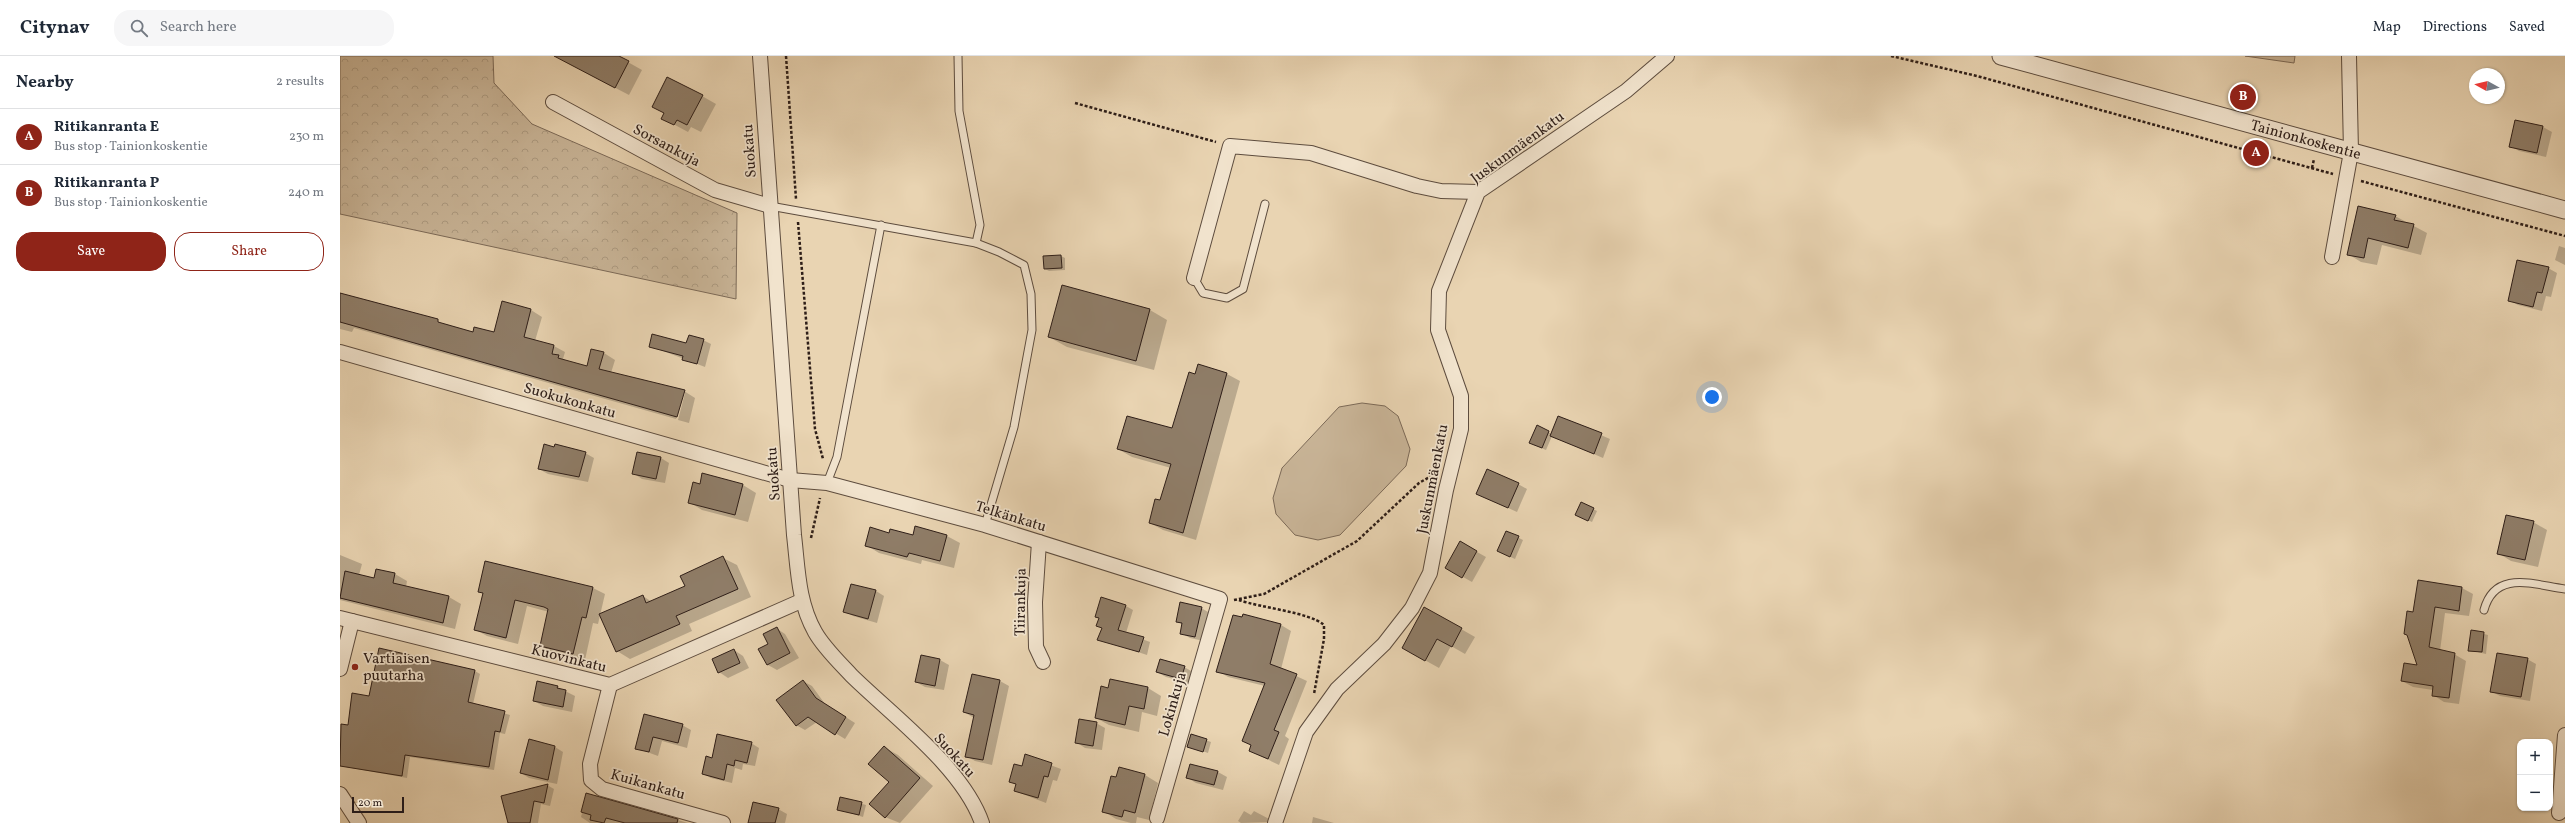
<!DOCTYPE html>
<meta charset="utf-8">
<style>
:root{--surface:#fff;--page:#f6f6f7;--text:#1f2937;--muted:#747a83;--line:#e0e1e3;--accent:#8f2418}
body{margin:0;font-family:Vollkorn,serif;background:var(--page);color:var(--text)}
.controls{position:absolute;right:12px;bottom:12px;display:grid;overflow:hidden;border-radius:8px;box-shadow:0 1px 3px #0004}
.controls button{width:36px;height:36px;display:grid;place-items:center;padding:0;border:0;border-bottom:1px solid var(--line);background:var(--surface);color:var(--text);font:20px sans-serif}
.compass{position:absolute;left:2129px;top:12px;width:36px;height:36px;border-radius:50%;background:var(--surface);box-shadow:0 1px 3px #0004;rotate:278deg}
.scale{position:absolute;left:12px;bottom:10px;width:52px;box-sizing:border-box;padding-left:4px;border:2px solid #2e1e18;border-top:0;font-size:11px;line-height:14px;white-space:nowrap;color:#2e1e18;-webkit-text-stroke:3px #f1e3cd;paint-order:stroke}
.you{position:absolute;left:1372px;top:341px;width:14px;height:14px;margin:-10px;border:3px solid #fff;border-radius:50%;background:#1a73e8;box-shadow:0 0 0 6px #1a73e833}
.badge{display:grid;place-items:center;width:26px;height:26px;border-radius:50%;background:var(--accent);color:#fff;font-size:13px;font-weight:700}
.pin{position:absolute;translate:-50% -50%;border:2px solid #fff;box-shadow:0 1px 4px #0006}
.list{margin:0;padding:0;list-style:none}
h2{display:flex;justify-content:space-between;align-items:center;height:52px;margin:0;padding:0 16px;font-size:17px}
h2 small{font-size:13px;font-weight:400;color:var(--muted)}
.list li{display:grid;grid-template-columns:26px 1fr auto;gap:12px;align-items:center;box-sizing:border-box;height:56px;padding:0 16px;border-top:1px solid var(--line)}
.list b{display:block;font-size:15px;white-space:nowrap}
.list p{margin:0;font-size:13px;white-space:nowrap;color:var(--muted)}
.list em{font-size:13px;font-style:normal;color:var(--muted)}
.actions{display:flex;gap:8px;padding:12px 16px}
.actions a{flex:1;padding:9px 0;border:1px solid var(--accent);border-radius:16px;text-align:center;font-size:14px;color:var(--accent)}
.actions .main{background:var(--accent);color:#fff}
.icon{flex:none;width:22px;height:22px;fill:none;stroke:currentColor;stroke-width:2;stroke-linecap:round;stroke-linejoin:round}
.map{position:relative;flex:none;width:2225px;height:767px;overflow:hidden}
header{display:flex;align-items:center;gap:24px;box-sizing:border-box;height:56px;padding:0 20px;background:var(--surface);border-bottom:1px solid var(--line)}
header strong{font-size:19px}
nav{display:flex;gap:22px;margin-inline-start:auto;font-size:14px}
.search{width:280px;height:36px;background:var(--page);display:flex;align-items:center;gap:10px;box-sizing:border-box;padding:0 14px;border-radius:16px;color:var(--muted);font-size:15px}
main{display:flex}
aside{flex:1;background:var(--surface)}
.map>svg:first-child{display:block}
.forest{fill:url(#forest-crowns);stroke:#7c6a58}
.pitch{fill:#c9b598;stroke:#7c6a58}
.shadow{fill:#0003}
.building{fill:#8f7d68;stroke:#2e1e18}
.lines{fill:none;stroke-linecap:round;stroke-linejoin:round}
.service-casing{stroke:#5d4c3e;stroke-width:9}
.minor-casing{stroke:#5d4c3e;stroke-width:16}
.tertiary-casing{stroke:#5d4c3e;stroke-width:19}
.path{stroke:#2e1e18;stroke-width:2.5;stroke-dasharray:3 2;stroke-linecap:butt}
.service{stroke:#f1e3cd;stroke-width:7}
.minor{stroke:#f1e3cd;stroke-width:14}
.tertiary{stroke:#f1e3cd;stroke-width:17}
.poi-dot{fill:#8f2418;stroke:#f1e3cd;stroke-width:1.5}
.labels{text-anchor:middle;stroke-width:3.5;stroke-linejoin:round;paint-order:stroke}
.street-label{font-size:15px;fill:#2e1e18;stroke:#f1e3cd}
.poi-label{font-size:15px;fill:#2e1e18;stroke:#f1e3cd;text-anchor:start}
</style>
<header>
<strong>Citynav</strong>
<div class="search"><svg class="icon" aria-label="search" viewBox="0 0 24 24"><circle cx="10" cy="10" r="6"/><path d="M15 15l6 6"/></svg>Search here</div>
<nav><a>Map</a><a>Directions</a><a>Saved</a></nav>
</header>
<main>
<aside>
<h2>Nearby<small>2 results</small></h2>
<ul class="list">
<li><span class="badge">A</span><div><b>Ritikanranta E</b><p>Bus stop · Tainionkoskentie</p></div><em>230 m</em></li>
<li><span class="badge">B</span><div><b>Ritikanranta P</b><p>Bus stop · Tainionkoskentie</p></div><em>240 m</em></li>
</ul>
<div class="actions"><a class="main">Save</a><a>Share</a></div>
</aside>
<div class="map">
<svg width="2225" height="767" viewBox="0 0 2225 767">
<defs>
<pattern id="forest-crowns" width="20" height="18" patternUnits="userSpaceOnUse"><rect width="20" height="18" fill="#c9b598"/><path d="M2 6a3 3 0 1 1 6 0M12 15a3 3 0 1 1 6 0" fill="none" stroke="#ad9b82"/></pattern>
</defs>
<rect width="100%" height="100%" fill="#e9d4b2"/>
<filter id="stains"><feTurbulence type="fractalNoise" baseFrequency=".005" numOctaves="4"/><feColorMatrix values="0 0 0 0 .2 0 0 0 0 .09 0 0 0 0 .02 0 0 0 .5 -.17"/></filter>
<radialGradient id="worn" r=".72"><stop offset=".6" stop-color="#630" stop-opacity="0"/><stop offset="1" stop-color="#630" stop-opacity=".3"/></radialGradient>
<polygon class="forest" points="0,0 153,0 154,27 192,68 397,157 396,243 0,158"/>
<g class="pitch">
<polygon points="1905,0 1955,0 1954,7"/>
<polygon points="1022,347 1045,350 1058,360 1070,393 1066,410 1000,479 978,484 955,479 936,458 933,442 942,412 999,351"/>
</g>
<g class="shadow">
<polygon points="231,0 277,0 302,14 289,39 241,14"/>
<polygon points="362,40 376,48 361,76 351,71 348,76 322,62"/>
<polygon points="2176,65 2203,71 2212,76 2206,101 2179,95 2171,90"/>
<polygon points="2055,160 2087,177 2081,199 2042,189 2037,209 2021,206 2008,198"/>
<polygon points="2219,190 2225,192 2225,209 2215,204"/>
<polygon points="721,200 725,202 725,214 709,215 705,213"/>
<polygon points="2208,212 2217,217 2211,241 2206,240 2202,255 2178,249 2169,244"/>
<polygon points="0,237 134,277 154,277 191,254 202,261 195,285 214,290 225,296 223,303 228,306 248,311 264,297 275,304 271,317 344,335 355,342 349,367 338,364 345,337 343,337 336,363 14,272 12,276 0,273"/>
<polygon points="810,254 827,264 814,314 727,291 709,281"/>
<polygon points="363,284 371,288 365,311 310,290 347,288"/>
<polygon points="858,310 887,318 900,325 856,484 823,474 810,467 821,445 831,412 792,401 778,393 832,373"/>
<polygon points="1219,361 1270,383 1263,402 1212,380 1206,394 1194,389 1197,371 1212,378"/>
<polygon points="245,397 254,402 248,426 208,418 199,413"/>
<polygon points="321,402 329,407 325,427 302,423 293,417"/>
<polygon points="1178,428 1187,433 1177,456 1146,442"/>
<polygon points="403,429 416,437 408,466 362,454 349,446 360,430"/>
<polygon points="1253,453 1257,455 1252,466 1241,461"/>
<polygon points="2193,466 2207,474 2198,511 2171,505 2158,497"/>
<polygon points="576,471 607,480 620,487 614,512 582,504 581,508 539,497 526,489 550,478 574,480"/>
<polygon points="1167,476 1183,484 1175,503 1162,497"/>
<polygon points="1121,487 1146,501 1132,526 1107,512"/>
<polygon points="0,499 22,508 19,519 35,523 37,514 55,518 67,525 66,531 109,541 121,548 115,573 0,544"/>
<polygon points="383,502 397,509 411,541 349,568 352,575 290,603 277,595 303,540 312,546 346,531"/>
<polygon points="146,506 253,532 265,538 258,568 253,567 245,604 213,597 201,590 209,556 187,550 178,588 147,580 136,574 144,538 139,535"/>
<polygon points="2122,532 2133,538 2129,560 2105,557 2100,595 2114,598 2126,605 2119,648 2104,646 2093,639 2093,634 2073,631 2062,625 2078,610 2074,557"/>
<polygon points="536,535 544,540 537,567 513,560 504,555"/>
<polygon points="786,550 793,554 786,577 810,586 807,599 758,583 762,572 760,563 756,561"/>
<polygon points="861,552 870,557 864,585 850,582 841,577 843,569 837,565"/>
<polygon points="904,559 941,569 951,575 941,613 967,625 945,680 949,683 939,709 910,695 925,630 888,621 878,615"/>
<polygon points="436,572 445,578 459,602 437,614 428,609 420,594 430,588"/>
<polygon points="1121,573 1135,581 1125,598 1111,590 1099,612 1063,592"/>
<polygon points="2132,575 2148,579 2146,598 2129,594"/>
<polygon points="394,594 403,600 409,612 388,622 379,616"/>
<polygon points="582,600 600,604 609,609 604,634 585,631 576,626"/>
<polygon points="2187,603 2196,608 2190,645 2160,640 2151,635"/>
<polygon points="844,611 853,616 850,627 826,621 817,616"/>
<polygon points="135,615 140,618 133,648 170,659 165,678 160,677 154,714 70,701 67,722 0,710 2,669 8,670"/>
<polygon points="633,619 660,625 669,630 652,709 635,705 626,700 634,662 624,656"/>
<polygon points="771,624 808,632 821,640 817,660 802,656 799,676 769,669 756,662"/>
<polygon points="463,625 472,630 485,648 515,667 505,683 477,666 465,674 456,669"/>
<polygon points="217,631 235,640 232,656 203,650 194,645"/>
<polygon points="305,659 342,669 351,674 347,692 322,685 318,700 296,692"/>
<polygon points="756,667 765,672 762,694 745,692 736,686"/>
<polygon points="851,679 871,686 868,697 848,690"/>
<polygon points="411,687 419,692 415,710 403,708 402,714 395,712 392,727 371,722 363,718 372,703"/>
<polygon points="215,691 223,696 217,728 189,722 181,717"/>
<polygon points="544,691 558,699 593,730 560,767 545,761 550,726"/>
<polygon points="686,700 721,713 717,725 713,724 706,747 675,735 677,729 670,725 683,711"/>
<polygon points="851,709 878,716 887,721 883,734 856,727 848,722"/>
<polygon points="780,712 805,719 818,727 809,764 797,761 796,767 791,767 776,763 763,755"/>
<polygon points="207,729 214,733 210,750 201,748 198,767 178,767 179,743"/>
<polygon points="247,738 348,767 250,767 241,761"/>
<polygon points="501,742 526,749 523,761 498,753"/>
<polygon points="438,753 447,758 445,767 414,767"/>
<polygon points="904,755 911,759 914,755 935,766 901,767 898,765"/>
<polygon points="973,761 994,767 972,767"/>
</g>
<g class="building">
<polygon points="214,0 279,0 289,5 275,32"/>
<polygon points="327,21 363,39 347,69 337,64 334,69 321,63 324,57 312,51"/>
<polygon points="2175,64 2203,70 2197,97 2169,91"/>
<polygon points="2018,150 2056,159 2054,164 2074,168 2068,192 2028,182 2024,202 2007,199"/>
<polygon points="721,199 722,212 704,213 703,200"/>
<polygon points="2177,204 2209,211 2202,237 2197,236 2193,251 2168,245"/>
<polygon points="722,229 810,253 796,305 708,281"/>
<polygon points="0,237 98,263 98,266 133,276 134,271 154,276 162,245 191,253 184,281 214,289 212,298 219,299 218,302 247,310 251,293 264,296 259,313 345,334 337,361 0,266"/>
<polygon points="312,278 346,287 349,279 364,283 357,308 342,304 343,300 309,291"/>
<polygon points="858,308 887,317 843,477 809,467 815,443 820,444 831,408 777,393 787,360 832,372 849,316 855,318"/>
<polygon points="1218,360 1262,377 1254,398 1210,380"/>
<polygon points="1197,369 1209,375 1202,392 1189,387"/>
<polygon points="204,388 214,391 215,388 246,396 239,421 198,413"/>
<polygon points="297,396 321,401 316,423 292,418"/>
<polygon points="1147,413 1179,427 1168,452 1136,438"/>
<polygon points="362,417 403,428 395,459 348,447 353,426 360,428"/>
<polygon points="1241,446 1254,452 1248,465 1235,459"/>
<polygon points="2166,459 2194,465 2185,504 2157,498"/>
<polygon points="575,470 607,479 600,505 569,497 567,501 525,490 530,471 549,477 550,473 573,479"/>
<polygon points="1166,475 1179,480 1170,501 1157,495"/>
<polygon points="1120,485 1137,495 1122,522 1105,512"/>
<polygon points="383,500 398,533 336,560 340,568 276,596 259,558 303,539 306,547 345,530 340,520"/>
<polygon points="145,505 253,531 246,562 242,561 233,598 200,590 208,553 204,551 175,544 166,582 134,574 143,537 138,536"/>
<polygon points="36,513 55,517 53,527 109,540 103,567 0,542 5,515 34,522"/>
<polygon points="2078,524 2122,531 2119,555 2095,551 2089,591 2115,597 2109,642 2092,640 2093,630 2061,625 2064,607 2077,609 2067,579 2064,578 2067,555 2073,556"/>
<polygon points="511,528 536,534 528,563 503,556"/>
<polygon points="761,541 786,549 778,574 804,581 799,596 757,584 762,572 756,570 759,562 755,561"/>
<polygon points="840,546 862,551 855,581 840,578 842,567 836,566"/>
<polygon points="1084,551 1122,572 1112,591 1097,583 1085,605 1062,592"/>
<polygon points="903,558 941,568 930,608 957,618 934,674 939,676 928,703 909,695 911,689 902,685 925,627 876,616 893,559 902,561"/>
<polygon points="437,571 450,597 427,609 418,593 428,588 423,578"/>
<polygon points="2131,574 2144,576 2142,596 2128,595"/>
<polygon points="39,592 135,614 128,646 165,655 160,676 155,675 149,711 65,699 62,720 0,710 1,668 8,669 12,637 29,640"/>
<polygon points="394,593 400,607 378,617 372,603"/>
<polygon points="2157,597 2188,602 2181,641 2150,636"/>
<polygon points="581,599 600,603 595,630 575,626"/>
<polygon points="820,603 845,610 841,623 816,616"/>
<polygon points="632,618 660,624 643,704 625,701 634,659 623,656"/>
<polygon points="770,623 808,631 804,653 789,650 785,669 755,662 761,630 768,632"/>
<polygon points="463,624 476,642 506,661 495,679 468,661 456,670 436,644"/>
<polygon points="197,625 218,630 217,632 226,634 223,651 193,645"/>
<polygon points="304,658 343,668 338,687 313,681 309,696 295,693"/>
<polygon points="739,663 757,666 753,690 735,687"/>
<polygon points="377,678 412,686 407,707 395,704 394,710 387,708 384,724 362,718 366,700 372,702"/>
<polygon points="851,678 867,683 863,696 847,691"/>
<polygon points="189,683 215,690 208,724 180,717"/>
<polygon points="544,690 580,722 545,762 529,748 549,726 528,708"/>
<polygon points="685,698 712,707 708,721 704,720 698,742 674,735 676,728 669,726 674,708 682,710"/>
<polygon points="850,708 878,715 874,729 846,722"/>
<polygon points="779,711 805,718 795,757 784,754 782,761 762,756 771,720 776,721"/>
<polygon points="208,728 204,747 194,745 190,767 168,767 161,740"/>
<polygon points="246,737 338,763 337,767 285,767 266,762 264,767 250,764 251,759 241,756"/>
<polygon points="500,741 522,746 519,759 497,754"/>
<polygon points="413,746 439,752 435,767 408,767"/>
</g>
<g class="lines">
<g class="service-casing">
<g id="service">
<polyline points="618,0 619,55 640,169 636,187"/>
<polyline points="430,150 636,187 659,196 684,209 691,238 692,274 674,371 645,469"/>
<polyline points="854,222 863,237 887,242 903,233 925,148"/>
<polyline points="487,427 497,401 541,169"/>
<path d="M 2144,554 C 2155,513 2194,529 2225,533"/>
</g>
</g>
<g class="minor-casing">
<g id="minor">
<path d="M 420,0 L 454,479 C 458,513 458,546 475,576 C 484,592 500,607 512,620 C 554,661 623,712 642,767"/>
<polyline points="213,46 375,134 430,150"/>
<polyline points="1992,201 2011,96 2009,0"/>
<polyline points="854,222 890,90 971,97 1077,130 1101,135 1138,136"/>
<polyline points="0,296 450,424 487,427 645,469 880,543 817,762"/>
<polyline points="699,486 695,546 696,591 703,606"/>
<polyline points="0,562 270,629 461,545"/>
<polyline points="0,613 12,565"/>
<polyline points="270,629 250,708 251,724 262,733 383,767"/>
<polyline points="0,738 19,767"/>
<polyline points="2219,757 2225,679"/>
<polyline points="935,767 966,676 997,633 1044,588 1072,552 1090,517 1106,434 1121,373 1121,340 1098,274 1099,235 1138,136 1286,35 1327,0"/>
</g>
</g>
<g class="tertiary-casing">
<g id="tertiary">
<path id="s1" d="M 1661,0 L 2225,154"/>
</g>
</g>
<g class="path">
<polyline points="446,0 456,143"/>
<polyline points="1551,0 1637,20 1993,118"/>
<polyline points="735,47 876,86"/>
<polyline points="1972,112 1974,103"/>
<polyline points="2021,125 2225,180"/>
<polyline points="458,166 475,373 483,403"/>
<polyline points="471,482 480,442"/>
<polyline points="894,544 924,538 1017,485 1079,427 1093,419"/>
<path d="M 899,544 C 921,552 969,556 984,569 L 984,583 L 974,638"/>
</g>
<use href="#service" class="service"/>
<use href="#minor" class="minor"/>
<use href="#tertiary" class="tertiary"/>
</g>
<circle class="poi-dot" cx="15" cy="611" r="4"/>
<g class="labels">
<g class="street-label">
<text dy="5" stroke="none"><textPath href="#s1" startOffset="316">Tainionkoskentie</textPath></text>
<text transform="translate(327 89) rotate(28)" y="5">Sorsankuja</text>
<text transform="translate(1177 91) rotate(-36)" y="5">Juskunmäenkatu</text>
<text transform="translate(409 95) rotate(-94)" y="5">Suokatu</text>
<text transform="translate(230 344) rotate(16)" y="5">Suokukonkatu</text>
<text transform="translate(433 418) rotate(-94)" y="5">Suokatu</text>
<text transform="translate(1092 423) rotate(-79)" y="5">Juskunmäenkatu</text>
<text transform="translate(671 460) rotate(17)" y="5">Telkänkatu</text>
<text transform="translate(680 546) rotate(-89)" y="5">Tiirankuja</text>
<text transform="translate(229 602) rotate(14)" y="5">Kuovinkatu</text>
<text transform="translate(832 648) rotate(-74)" y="5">Lokinkuja</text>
<text transform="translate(615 699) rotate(48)" y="5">Suokatu</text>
<text transform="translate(308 728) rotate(16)" y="5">Kuikankatu</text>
</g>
<g class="poi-label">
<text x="23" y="607">Vartiaisen<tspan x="23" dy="17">puutarha</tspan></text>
</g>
</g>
<rect width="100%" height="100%" filter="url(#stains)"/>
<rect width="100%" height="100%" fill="url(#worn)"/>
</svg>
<div class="controls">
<button>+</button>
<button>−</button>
</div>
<svg class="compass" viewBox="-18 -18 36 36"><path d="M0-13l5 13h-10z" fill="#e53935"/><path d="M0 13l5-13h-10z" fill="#747a83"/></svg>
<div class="scale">20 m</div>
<div class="you"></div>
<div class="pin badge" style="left:1916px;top:97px">A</div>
<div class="pin badge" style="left:1903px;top:41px">B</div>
</div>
</main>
